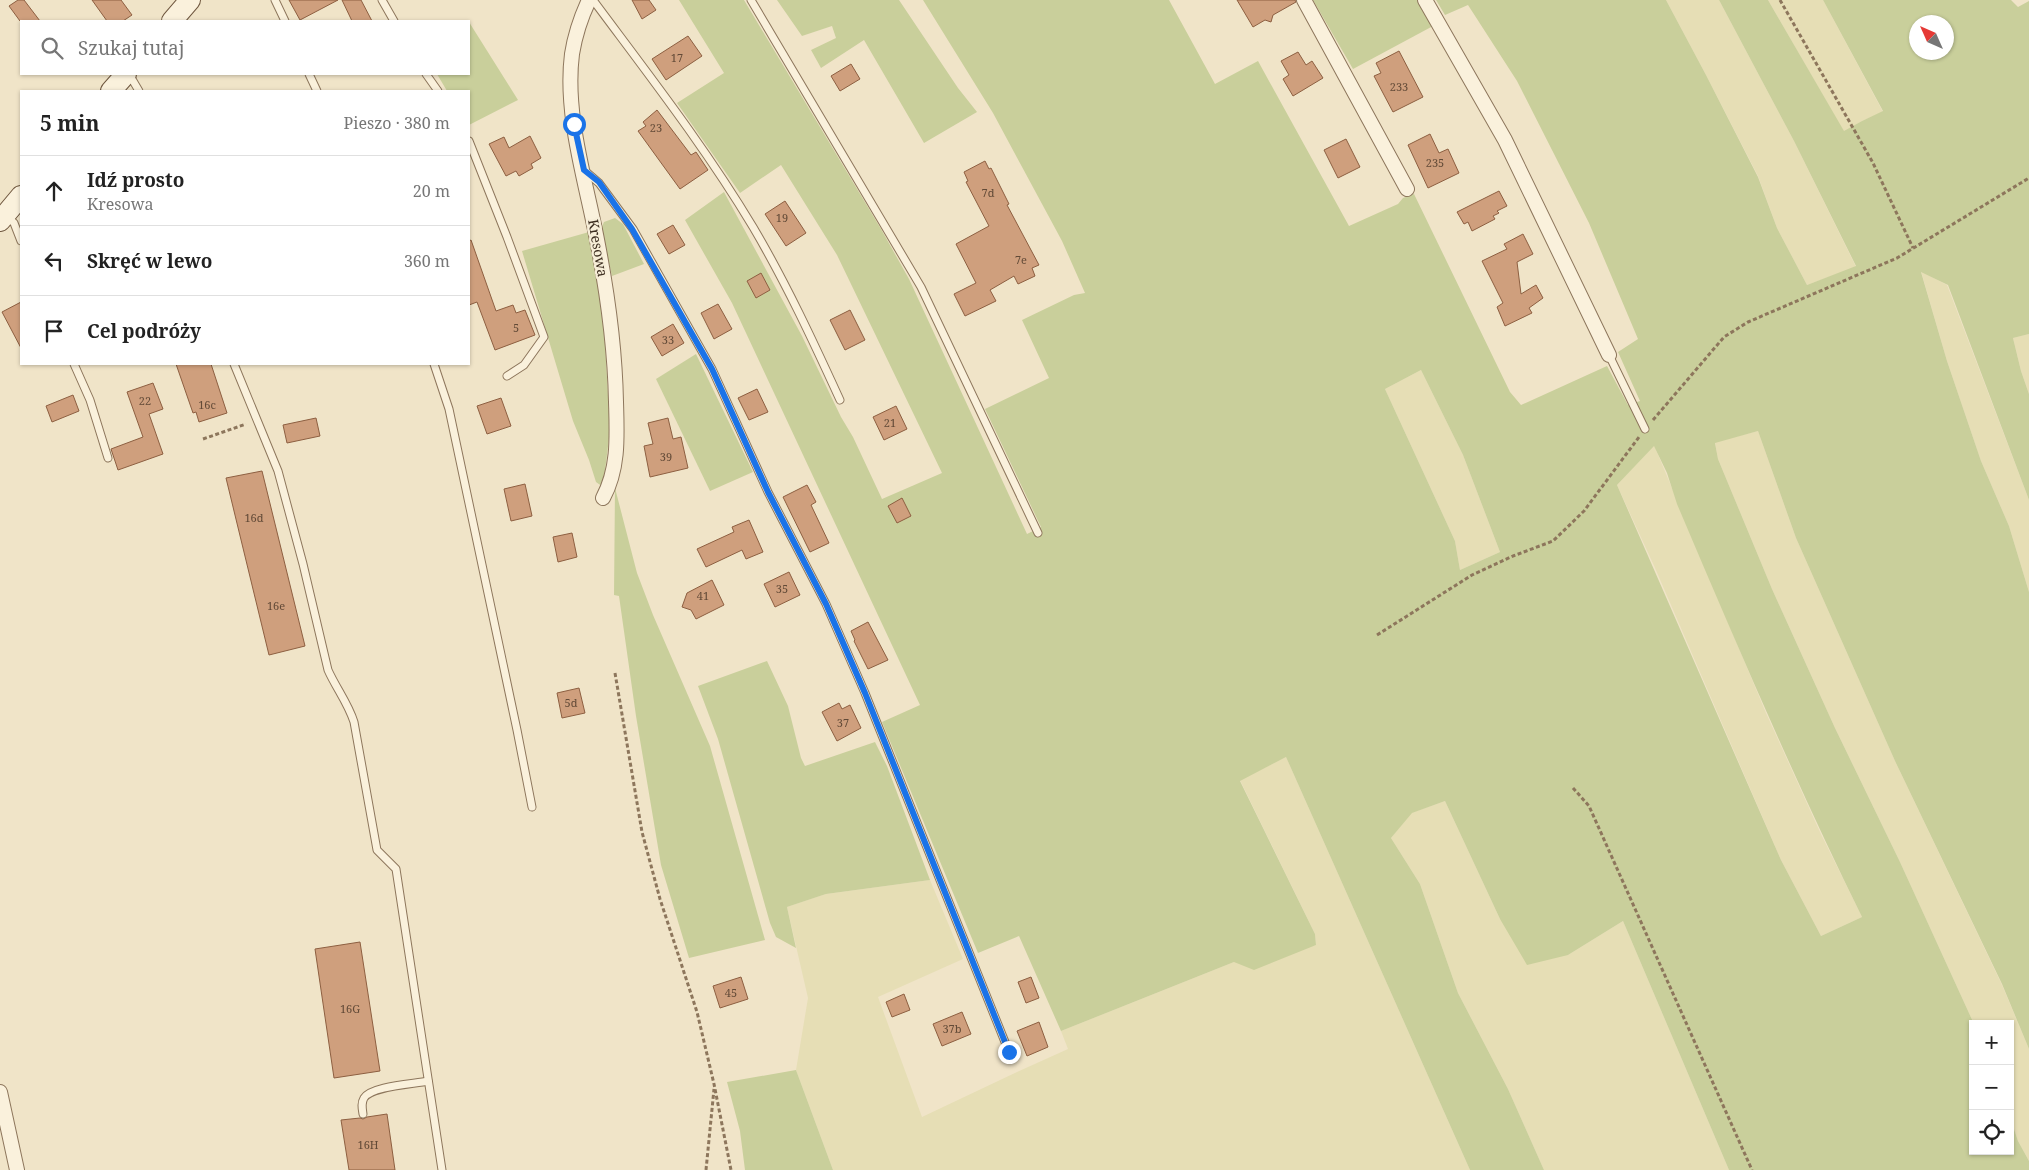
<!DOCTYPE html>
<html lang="pl">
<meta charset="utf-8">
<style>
:root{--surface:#fff;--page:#f6f6f6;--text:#222;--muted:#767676;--line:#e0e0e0}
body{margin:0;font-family:"Noto Serif",serif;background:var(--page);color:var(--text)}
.controls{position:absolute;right:15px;bottom:15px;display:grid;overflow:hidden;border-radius:0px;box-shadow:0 1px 4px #0004}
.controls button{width:45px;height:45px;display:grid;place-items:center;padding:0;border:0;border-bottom:1px solid var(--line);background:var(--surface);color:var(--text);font:25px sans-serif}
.compass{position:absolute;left:1909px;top:15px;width:45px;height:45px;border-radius:50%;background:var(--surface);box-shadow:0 1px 4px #0004;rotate:315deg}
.stop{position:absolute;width:15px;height:15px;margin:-11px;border:4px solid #1a73e8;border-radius:50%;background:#fff}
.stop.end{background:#1a73e8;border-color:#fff;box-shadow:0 1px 5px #0008}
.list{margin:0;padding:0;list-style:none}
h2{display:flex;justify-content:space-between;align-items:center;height:65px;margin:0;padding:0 20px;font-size:21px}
h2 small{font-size:16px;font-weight:400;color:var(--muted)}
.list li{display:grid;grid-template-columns:32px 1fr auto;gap:15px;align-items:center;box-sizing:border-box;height:70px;padding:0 20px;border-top:1px solid var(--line)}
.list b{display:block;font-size:19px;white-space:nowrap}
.list p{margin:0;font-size:16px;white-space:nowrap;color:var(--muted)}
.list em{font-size:16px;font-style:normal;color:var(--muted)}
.icon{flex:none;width:28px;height:28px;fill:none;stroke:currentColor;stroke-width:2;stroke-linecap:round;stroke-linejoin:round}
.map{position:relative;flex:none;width:2029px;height:1170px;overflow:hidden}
.search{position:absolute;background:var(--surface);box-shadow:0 1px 4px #0004;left:20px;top:20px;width:450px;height:55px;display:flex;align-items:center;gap:12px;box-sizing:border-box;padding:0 18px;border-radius:0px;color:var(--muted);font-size:19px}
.panel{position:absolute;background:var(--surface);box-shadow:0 1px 4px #0004;left:20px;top:90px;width:450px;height:275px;border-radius:0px}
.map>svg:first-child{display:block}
.farmland{fill:#e6deb5}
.green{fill:#c9cf9b;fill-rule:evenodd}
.building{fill:#cf9f7d;stroke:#8d5f41}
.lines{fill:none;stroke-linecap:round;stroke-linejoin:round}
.lane-casing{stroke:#8d765c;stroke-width:9}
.street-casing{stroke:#8d765c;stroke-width:16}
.secondary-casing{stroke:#6f573f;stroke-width:22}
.path{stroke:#8d765c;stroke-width:3;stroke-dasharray:4 2.5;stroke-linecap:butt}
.lane{stroke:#faf1dc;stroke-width:7}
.street{stroke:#faf1dc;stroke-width:14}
.secondary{stroke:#faf1dc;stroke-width:20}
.route{stroke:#1a73e8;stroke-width:6}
.labels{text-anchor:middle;stroke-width:4.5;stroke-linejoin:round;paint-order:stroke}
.number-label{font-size:11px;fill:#624a37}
.street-label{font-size:14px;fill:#3d2e20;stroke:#f7eed8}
</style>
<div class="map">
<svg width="2029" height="1170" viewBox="0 0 2029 1170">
<rect width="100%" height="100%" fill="#f0e4c8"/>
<g class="farmland">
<polygon points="1666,0 1719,0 1794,141 1856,267 1807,285 1777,228 1758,176 1706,75"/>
<polygon points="1768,0 1823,0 1883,112 1862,121 1844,132"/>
<polygon points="1921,271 1947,285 2029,500 2029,592 2009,526 1981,461 1947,361"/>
<polygon points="2029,334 2029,394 2021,371 2013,338"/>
<polygon points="1421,370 1463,455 1500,552 1460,570 1455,541 1385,389"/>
<polygon points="1758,431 1796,538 1895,761 2002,985 2029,1049 2029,1161 2018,1141 2010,1117 2010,1024 1974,1024 1900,862 1835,728 1772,589 1718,459 1715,442"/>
<polygon points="1654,445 1766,713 1820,832 1862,917 1821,936 1781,860 1655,568 1617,485"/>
<polygon points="1286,757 1470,1170 833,1170 796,1070 808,998 787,907 826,894 930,880 963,959 878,997 922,1117 1017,1072 1068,1049 1061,1031 1234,962 1316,945 1315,934 1240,780"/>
<polygon points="1445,801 1500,919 1568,955 1623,921 1729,1170 1544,1170 1508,1089 1458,993 1420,884 1391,838 1411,813"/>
</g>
<g class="green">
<path d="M 679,0 L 744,0 L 881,229 L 909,279 L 1027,534 L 1041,527 L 985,409 L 1049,378 L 1022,320 L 1074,295 L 1085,293 L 1062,241 L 993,113 L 923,0 L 1169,0 L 1215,84 L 1258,61 L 1349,226 L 1398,204 L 1403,198 L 1414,194 L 1510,392 L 1521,405 L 1607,366 L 1628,405 L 1640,401 L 1618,352 L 1638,339 L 1589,223 L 1517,81 L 1468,5 L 1445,15 L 1436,0 L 1666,0 L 1706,75 L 1758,177 L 1777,228 L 1807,285 L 1856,266 L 1794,141 L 1719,0 L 1768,0 L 1844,131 L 1862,121 L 1883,111 L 1823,0 L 2011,0 L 2018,7 L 2029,1 L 2029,334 L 2013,338 L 2021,371 L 2029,394 L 2029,500 L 1948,285 L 1921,272 L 1947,361 L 1981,461 L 2009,526 L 2029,592 L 2029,1049 L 2002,984 L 1895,761 L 1796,538 L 1758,431 L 1715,443 L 1718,459 L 1772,589 L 1835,728 L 1900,862 L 1974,1024 L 1973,1151 L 2010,1151 L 2010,1117 L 2018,1141 L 2029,1161 L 2029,1170 L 1729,1170 L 1623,921 L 1568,955 L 1527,965 L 1500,919 L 1445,801 L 1412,813 L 1391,838 L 1420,884 L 1458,993 L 1508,1089 L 1544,1170 L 1470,1170 L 1286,757 L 1240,781 L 1315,934 L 1316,945 L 1254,970 L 1234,962 L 1061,1031 L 1019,936 L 978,953 L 882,722 L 920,705 L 732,303 L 685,220 L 724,192 L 802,336 L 841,417 L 853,437 L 882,499 L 942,473 L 837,255 L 781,165 L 740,193 L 677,103 L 724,73 ZM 1916,22 L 1946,22 L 1946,52 L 1916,52 ZM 1421,370 L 1463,455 L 1500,552 L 1460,570 L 1455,541 L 1385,389 ZM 1654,446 L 1667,473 L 1677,504 C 1736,643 1795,781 1862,917 L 1821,936 L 1781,860 L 1617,485 Z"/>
<polygon points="777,0 899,0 958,88 977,112 924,143 864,40 821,68 811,50 836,38 832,26 802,36"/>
<polygon points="1313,0 1418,0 1433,26 1353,69"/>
<polygon points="469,22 518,100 469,125 469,91 447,91 437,74 469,74"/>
<polygon points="615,218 623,224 644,264 612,276 601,229 604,222"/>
<polygon points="589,232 602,291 610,430 603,487 596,482 589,460 573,421 522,251"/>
<polygon points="696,354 753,472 710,491 656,379"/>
<polygon points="615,488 637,573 653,615 710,746 765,940 689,958 661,865 636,716 619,596 614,595"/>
<polygon points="767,661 788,706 801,758 805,766 875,742 887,766 930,880 826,894 787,907 796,948 776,937 770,923 718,739 698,686"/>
<polygon points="796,1070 833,1170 745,1170 740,1131 727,1082"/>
</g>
<g class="building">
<polygon points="18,0 24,0 40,21 20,21 9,6"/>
<polygon points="92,0 121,0 132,15 123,21 107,21"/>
<polygon points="289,0 338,0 300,20"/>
<polygon points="342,0 361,0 372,21 352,21"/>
<polygon points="632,0 649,0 656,10 642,19"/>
<polygon points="1237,0 1295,0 1296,2 1273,15 1271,22 1265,20 1253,27"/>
<polygon points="688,36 702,56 666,80 652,59"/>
<polygon points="1399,51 1423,97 1393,112 1374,76 1381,73 1376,63"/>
<polygon points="1298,52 1306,65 1312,61 1323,78 1293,96 1283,79 1289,75 1281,61"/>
<polygon points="851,64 860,79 840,91 831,76"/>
<polygon points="657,110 691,155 696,152 708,170 680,189 638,131 646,126 643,122"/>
<polygon points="1430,134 1439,153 1448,149 1459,173 1428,188 1408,145"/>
<polygon points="530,136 541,158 531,164 533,168 519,176 516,171 506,176 489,144 504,137 509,148"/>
<polygon points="1346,139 1360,167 1338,178 1324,150"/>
<polygon points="985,161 989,169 991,168 1009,204 1007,205 1039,265 1032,268 1035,276 1018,284 1014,276 990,290 996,301 965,316 954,294 976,283 956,244 989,226 966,182 968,181 964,172"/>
<polygon points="1499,191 1507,206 1497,211 1499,213 1493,216 1495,219 1472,231 1468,222 1464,224 1457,212"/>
<polygon points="785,201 806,233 786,246 765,214"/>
<polygon points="673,225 685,245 669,254 657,234"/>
<polygon points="1523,234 1533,254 1517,262 1521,294 1536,285 1543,298 1529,308 1532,313 1505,326 1497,307 1503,303 1482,261 1507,249 1504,244"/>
<polygon points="471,240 496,311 513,305 516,313 525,310 535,335 495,350 477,302 469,305 469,241"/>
<polygon points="761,273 770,290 756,298 747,281"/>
<polygon points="21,302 21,348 2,312"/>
<polygon points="718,304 732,329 714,339 701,313"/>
<polygon points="850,310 865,340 845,350 830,320"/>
<polygon points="673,324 684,343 662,356 651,337"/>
<polygon points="176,364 211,364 227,413 199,422 196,412 193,413"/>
<polygon points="153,383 163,409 149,414 163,454 118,470 111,449 143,437 127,392"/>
<polygon points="757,389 768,412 749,420 738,398"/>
<polygon points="73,395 79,411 52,422 46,406"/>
<polygon points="501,398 511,426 487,434 477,406"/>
<polygon points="896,406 907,429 884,440 873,417"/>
<polygon points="316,418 320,436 287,443 283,425"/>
<polygon points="668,418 673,439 681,437 688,468 650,477 644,446 653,444 648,423"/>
<polygon points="262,471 305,646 269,655 226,478"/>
<polygon points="525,484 532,516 511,521 504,489"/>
<polygon points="807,485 816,502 811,505 829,543 810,552 783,497"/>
<polygon points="902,498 911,516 897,523 888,506"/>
<polygon points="749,520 763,552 746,559 742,550 706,567 697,549 734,532 732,527"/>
<polygon points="572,533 577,557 558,562 553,537"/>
<polygon points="789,572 800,595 775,607 764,584"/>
<polygon points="712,580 724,605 696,619 691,610 682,607 687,593"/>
<polygon points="868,622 888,660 868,669 854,641 855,640 851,631"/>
<polygon points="579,688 585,713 562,718 557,693"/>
<polygon points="839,703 842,709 850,705 861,728 837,741 822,712"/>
<polygon points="360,942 380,1071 334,1078 315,949"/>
<polygon points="741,977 748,999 720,1008 713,986"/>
<polygon points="1031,977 1039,998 1026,1003 1018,982"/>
<polygon points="904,994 910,1010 892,1017 886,1002"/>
<polygon points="962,1012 971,1034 942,1046 933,1024"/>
<polygon points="1039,1022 1048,1047 1027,1056 1017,1031"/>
<polygon points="387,1114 395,1170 349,1170 341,1120 360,1118 363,1119 367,1117"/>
</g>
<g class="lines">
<g class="lane-casing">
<g id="lane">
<polyline points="275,0 285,21"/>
<polyline points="382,0 394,21"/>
<path d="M 593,0 C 648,74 705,147 753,227 C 786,283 813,341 840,400"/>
<polyline points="751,0 921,287 1038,533"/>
<polyline points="129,74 139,91"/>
<polyline points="309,74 317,91"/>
<polyline points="426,74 438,91"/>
<polyline points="469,141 507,237 544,337 524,365 507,376"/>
<polyline points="585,171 599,183 633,229 712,369 768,492 826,604 865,693 1009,1052"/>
<polyline points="6,215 14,223 21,241"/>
<polyline points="1609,355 1645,429"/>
<polyline points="74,364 90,400 108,458"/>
<path d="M 234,364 L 278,471 L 303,564 L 328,670 C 336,688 348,703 354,722 L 377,850 L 396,869 L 442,1170"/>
<polyline points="434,364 449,409 517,730 532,807"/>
<path d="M 363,1114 C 362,1108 361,1103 364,1098 C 371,1086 414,1084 428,1081"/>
</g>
</g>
<g class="street-casing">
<g id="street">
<path d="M 589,0 C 581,17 575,35 572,54 C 564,116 587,184 598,245 C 608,297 615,349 616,402 C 617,436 619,468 603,498"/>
<polyline points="1304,0 1407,189"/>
<polyline points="1425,0 1505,140 1609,355"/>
<polyline points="0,1092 17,1170"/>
</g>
</g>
<g class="secondary-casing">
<g id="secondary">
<polyline points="172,21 190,0"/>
<polyline points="111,91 126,74"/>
<polyline points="0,221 21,196"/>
</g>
</g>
<g class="path">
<polyline points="1780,0 1873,163 1913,248"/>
<polyline points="1653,420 1724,337 1748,322 1897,258 2029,178"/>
<polyline points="203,439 246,424"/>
<polyline points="1377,635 1472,575 1513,556 1553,541 1584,511 1639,437"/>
<polyline points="615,673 642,832 660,899 697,1012 714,1084 731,1170"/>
<polyline points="1573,788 1589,806 1752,1170"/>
<polyline points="706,1170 714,1089"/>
</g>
<use href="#lane" class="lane"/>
<use href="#street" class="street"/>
<use href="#secondary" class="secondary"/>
</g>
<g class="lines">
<polyline class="route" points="574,124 584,170 599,182 632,229 712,369 768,492 826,604 865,693 1009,1052"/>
</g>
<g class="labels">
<g class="number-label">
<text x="677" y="62">17</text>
<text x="1399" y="91">233</text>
<text x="656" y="132">23</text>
<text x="1435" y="167">235</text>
<text x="988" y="197">7d</text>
<text x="782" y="222">19</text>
<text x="1021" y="264">7e</text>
<text x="516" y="332">5</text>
<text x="668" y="344">33</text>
<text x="145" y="405">22</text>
<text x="207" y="409">16c</text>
<text x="890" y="427">21</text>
<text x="666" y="461">39</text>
<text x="254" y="522">16d</text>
<text x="782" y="593">35</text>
<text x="703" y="600">41</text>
<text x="276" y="610">16e</text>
<text x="571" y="707">5d</text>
<text x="843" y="727">37</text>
<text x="731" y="997">45</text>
<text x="350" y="1013">16G</text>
<text x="952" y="1033">37b</text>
<text x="368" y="1149">16H</text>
</g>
<g class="street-label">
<text transform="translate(598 248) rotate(80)" y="5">Kresowa</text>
</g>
</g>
</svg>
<div class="controls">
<button>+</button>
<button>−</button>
<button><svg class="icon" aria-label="locate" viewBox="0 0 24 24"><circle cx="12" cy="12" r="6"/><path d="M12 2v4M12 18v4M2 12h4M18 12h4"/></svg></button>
</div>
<svg class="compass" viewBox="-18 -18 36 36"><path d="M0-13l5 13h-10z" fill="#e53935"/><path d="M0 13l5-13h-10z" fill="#767676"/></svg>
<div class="stop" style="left:574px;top:124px"></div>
<div class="stop end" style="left:1009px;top:1052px"></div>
<div class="search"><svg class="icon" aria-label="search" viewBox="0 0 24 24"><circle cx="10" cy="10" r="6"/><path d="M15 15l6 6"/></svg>Szukaj tutaj</div>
<section class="panel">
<h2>5 min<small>Pieszo · 380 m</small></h2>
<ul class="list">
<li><svg class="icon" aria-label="ahead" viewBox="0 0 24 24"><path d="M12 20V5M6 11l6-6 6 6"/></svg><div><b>Idź prosto</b><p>Kresowa</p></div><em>20 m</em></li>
<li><svg class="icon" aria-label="left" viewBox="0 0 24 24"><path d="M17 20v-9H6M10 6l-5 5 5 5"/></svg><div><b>Skręć w lewo</b></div><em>360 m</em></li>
<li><svg class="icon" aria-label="arrive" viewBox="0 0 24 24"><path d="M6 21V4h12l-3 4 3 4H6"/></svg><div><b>Cel podróży</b></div></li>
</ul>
</section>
</div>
